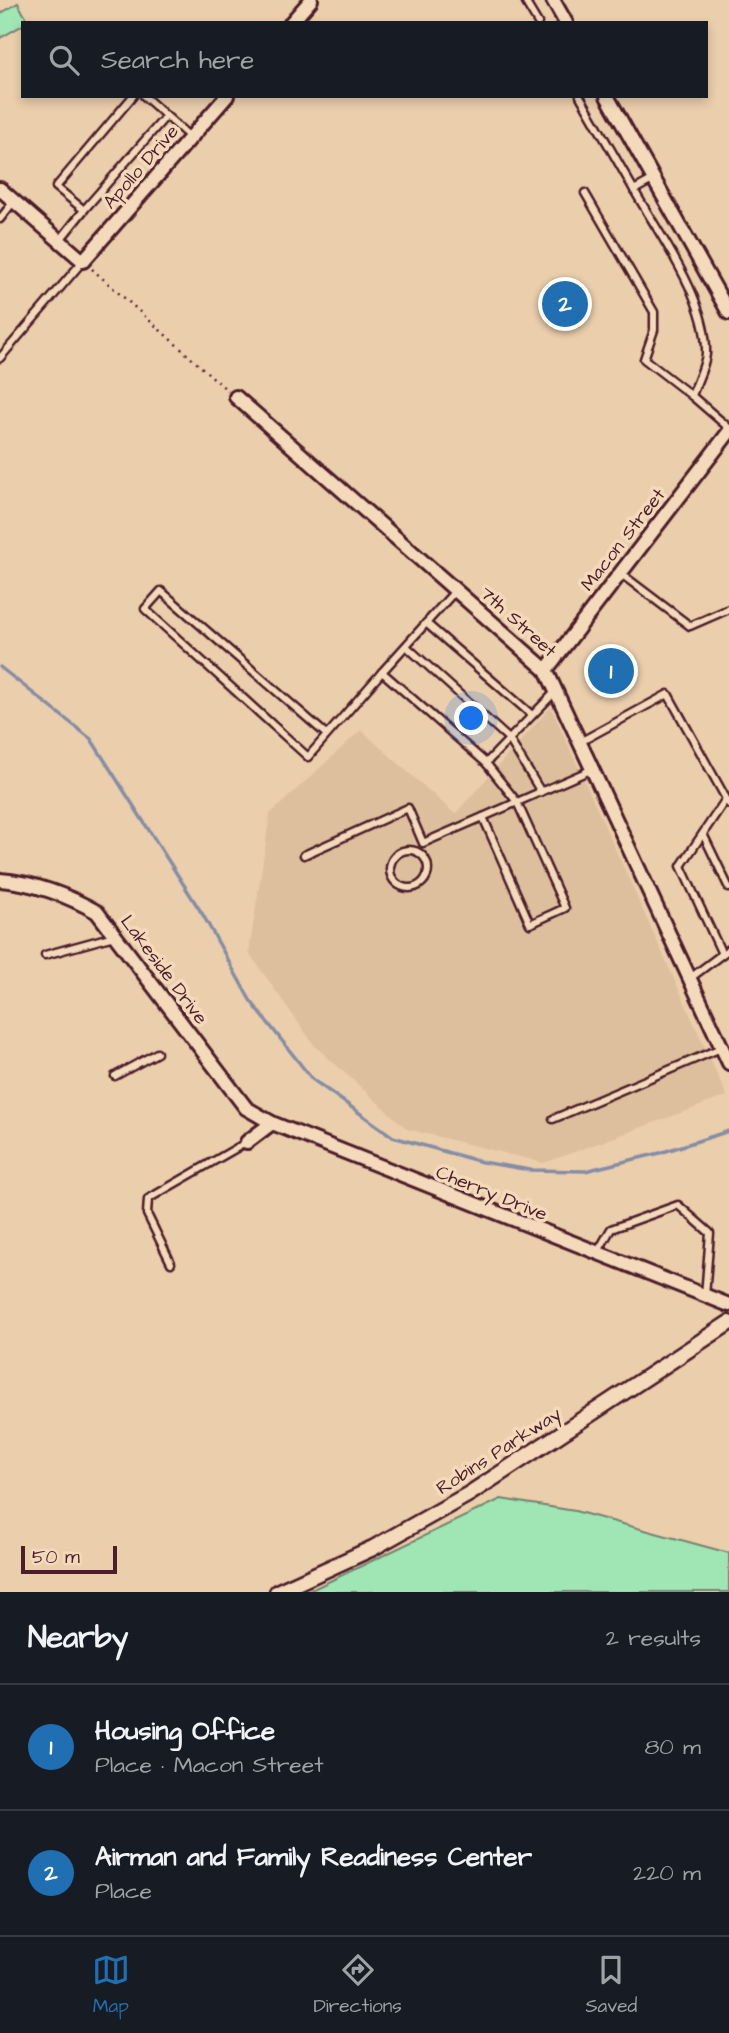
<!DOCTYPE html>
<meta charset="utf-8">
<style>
:root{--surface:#171b24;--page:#20242c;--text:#f1f3f6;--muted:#9ea1a6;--line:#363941;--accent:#1f6fb2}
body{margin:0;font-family:"Architects Daughter",sans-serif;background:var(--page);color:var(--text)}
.scale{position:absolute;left:21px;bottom:18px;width:96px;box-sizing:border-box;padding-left:7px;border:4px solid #4a1f2b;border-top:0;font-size:19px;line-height:24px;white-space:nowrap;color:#4a1f2b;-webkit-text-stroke:5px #f4d9bb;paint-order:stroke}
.you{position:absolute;left:472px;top:719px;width:24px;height:24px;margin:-18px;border:5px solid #fff;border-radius:50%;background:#1a73e8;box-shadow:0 0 0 10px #1a73e833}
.badge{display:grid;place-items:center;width:46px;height:46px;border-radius:50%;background:var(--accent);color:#fff;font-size:23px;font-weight:700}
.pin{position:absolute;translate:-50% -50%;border:4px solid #fff;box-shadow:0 2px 7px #0006}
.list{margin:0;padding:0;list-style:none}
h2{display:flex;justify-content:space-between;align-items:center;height:91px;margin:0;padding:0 28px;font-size:30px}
h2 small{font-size:23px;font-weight:400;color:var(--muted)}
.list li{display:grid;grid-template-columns:46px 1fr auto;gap:21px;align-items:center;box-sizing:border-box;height:126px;padding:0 28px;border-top:2px solid var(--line)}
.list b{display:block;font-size:26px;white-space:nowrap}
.list p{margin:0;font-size:23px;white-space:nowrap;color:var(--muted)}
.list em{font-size:23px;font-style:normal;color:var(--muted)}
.icon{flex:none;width:38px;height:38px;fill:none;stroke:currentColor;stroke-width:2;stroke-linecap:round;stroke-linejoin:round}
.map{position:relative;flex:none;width:729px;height:1592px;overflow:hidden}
.search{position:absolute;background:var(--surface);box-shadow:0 4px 10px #0003;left:21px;right:21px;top:21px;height:77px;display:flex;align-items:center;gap:18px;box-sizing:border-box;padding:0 24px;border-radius:0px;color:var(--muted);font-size:26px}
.sheet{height:343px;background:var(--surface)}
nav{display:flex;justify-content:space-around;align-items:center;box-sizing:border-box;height:98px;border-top:2px solid var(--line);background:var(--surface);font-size:19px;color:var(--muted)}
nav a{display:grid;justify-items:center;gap:4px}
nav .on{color:var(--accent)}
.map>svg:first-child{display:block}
.built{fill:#ddbf9d}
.green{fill:#9fe6b4;stroke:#748270;stroke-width:2}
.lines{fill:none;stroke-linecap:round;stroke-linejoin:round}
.stream{stroke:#858da6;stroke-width:3.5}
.service-casing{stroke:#4a1f2b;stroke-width:11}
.minor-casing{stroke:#4a1f2b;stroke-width:18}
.tertiary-casing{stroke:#4a1f2b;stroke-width:19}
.path{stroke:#4a1f2b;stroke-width:2.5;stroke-dasharray:2 5;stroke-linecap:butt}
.service{stroke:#f4d9bb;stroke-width:6}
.minor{stroke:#f4d9bb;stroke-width:12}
.tertiary{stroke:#f4d9bb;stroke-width:14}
.labels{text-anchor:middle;stroke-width:7;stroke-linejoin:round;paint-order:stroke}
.street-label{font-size:19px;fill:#4a1f2b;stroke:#f4d9bb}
</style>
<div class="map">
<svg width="729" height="1592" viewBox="0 0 729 1592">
<rect width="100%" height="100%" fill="#ebceac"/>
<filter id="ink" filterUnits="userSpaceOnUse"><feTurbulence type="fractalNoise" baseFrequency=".0143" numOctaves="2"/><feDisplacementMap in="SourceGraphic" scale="14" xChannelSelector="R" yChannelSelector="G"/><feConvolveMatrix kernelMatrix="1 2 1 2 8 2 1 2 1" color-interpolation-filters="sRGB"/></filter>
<g filter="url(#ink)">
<polygon class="built" points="551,707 727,1096 544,1163 407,1129 314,1045 249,953 270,814 361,730 455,814"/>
<g class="green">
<polygon points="18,3 28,22 0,38 0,14"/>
<polygon points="501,1499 575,1511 729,1553 729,1592 307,1592"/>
</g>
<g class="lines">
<polyline class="stream" points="0,667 91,739 203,915 250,1000 312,1079 393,1137 482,1162 530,1170 585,1171 660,1153 729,1131"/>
<g class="service-casing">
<g id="service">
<polyline points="529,0 526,3 538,23"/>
<polyline points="144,96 191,138"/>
<polyline points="580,96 634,190 654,179"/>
<path d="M 634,190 C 660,236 708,300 706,354 C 705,367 696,383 692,396 L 729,428"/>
<polyline points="585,193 654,312 654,330 644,359 692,396"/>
<polyline points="84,210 166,116"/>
<polyline points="0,219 14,201"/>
<polyline points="60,240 84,210 56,187 133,96"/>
<polyline points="0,358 83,261"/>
<polyline points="620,573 690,626 729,609"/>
<polyline points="456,590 382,672 486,763 517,802 565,908 530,924 483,817"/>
<polyline points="426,623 532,715"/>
<polyline points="406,646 509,739 541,792"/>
<polyline points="327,735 161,591 145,609 308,757 382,672"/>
<polyline points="580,742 668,694 729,804"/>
<polyline points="486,763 556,691"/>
<polyline points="703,834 729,888"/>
<circle cx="409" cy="869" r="19"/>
<polyline points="304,855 408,808 423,843 593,769"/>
<polyline points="722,954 681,866 726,799"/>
<polyline points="45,955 114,936"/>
<polyline points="689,979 729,949"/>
<polyline points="115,1076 157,1053"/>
<polyline points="553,1119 721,1048"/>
<polyline points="597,1253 611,1229 678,1205 710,1233 705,1296"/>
<polyline points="171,1263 147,1214 148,1199 247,1142"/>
</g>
</g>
<g class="minor-casing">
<g id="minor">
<polyline points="553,0 566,23"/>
<polyline points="291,23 311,0"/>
<polyline points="607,96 729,313"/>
<polyline points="0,189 83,261 227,96"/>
<polyline points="236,397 546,670 729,1063"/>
<polyline points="546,670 729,432"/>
<path d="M 0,880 C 32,882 69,896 97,912 L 246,1108 L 272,1123"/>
<polyline points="247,1142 272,1123 729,1305"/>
</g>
</g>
<g class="tertiary-casing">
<polyline id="tertiary" points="277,1592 373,1548 469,1494 729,1323"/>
</g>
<polyline class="path" points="92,269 228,391"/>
<use href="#service" class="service"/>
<use href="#minor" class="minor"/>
<use href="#tertiary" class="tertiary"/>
</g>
</g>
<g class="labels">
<g class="street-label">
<text transform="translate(140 166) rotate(-49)" y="7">Apollo Drive</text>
<text transform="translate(622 539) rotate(-52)" y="7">Macon Street</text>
<text transform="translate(519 621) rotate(42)" y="7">7th Street</text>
<text transform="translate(165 969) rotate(53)" y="7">Lakeside Drive</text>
<text transform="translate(492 1192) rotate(22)" y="7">Cherry Drive</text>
<text transform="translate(498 1450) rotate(-33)" y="7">Robins Parkway</text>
</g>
</g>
</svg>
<div class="scale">50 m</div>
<div class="you"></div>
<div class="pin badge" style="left:611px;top:671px">1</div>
<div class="pin badge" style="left:565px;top:304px">2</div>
<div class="search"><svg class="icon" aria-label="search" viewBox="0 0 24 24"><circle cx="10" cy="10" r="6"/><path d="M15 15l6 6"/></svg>Search here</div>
</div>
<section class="sheet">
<h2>Nearby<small>2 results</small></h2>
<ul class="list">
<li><span class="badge">1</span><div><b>Housing Office</b><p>Place · Macon Street</p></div><em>80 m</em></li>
<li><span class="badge">2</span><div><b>Airman and Family Readiness Center</b><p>Place</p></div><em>220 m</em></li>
</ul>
</section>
<nav>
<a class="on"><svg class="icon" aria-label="map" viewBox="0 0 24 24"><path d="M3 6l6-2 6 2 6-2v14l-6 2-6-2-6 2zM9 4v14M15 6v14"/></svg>Map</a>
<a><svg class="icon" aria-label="directions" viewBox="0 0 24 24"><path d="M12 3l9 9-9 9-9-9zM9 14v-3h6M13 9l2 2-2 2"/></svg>Directions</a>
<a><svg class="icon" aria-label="saved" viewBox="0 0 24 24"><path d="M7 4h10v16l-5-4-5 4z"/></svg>Saved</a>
</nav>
